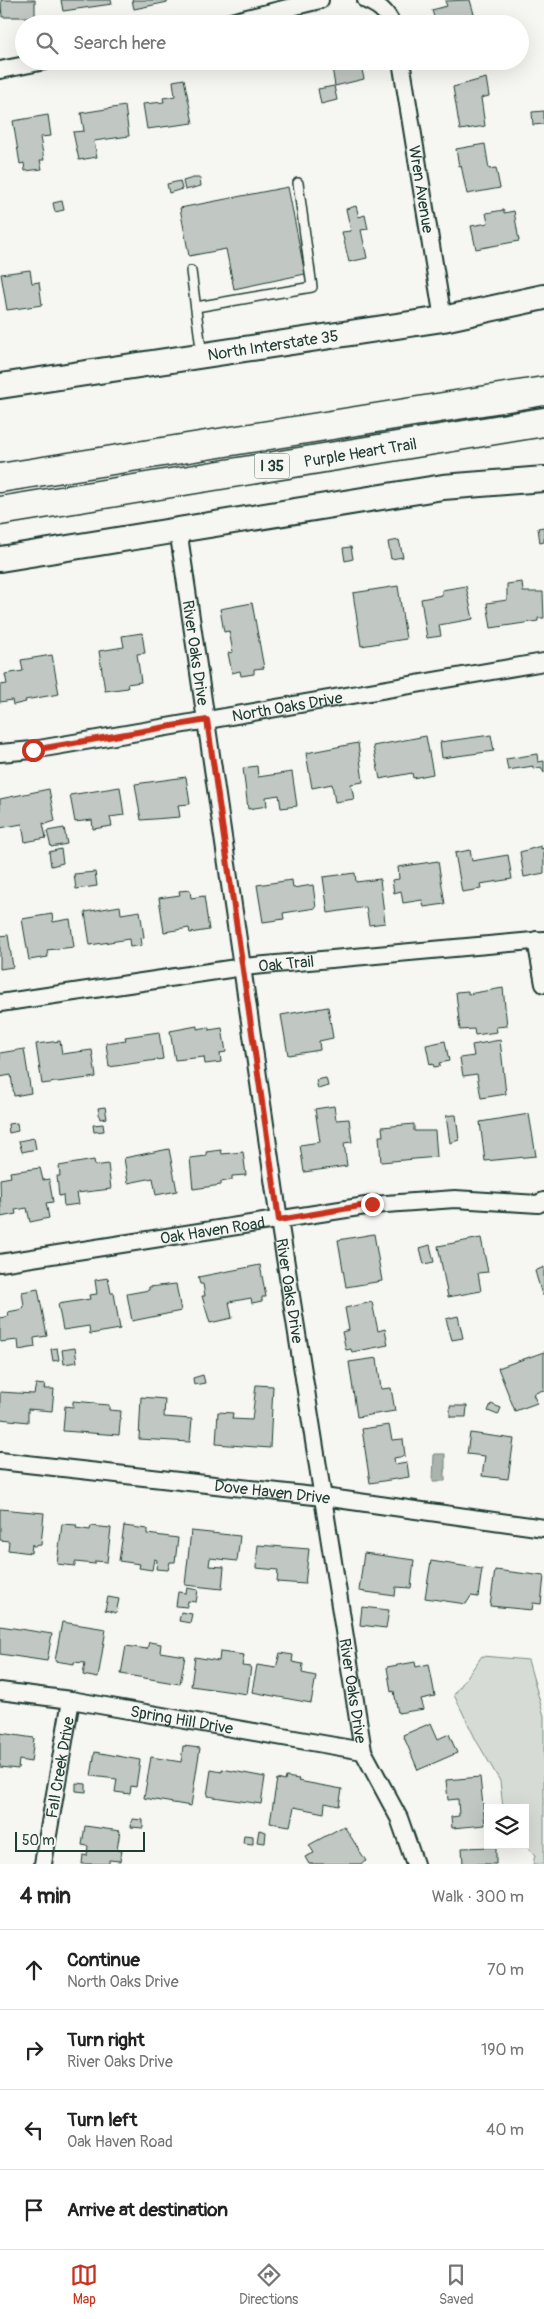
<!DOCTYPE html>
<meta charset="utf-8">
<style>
:root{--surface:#fff;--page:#f6f6f6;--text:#222;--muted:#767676;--line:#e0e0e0;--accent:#c8321e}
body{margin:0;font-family:Pangolin,sans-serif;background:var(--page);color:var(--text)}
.controls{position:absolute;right:15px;bottom:15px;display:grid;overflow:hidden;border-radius:0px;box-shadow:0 5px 20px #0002}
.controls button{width:45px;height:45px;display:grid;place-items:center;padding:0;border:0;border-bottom:1px solid var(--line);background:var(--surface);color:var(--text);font:25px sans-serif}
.scale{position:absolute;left:15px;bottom:12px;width:130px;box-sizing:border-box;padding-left:5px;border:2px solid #1f3d34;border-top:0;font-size:14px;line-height:18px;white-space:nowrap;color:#1f3d34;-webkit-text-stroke:4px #f6f6f2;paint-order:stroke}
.stop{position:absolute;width:15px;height:15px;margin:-11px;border:4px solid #c8321e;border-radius:50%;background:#fff}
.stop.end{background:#c8321e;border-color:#fff;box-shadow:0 1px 5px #0008}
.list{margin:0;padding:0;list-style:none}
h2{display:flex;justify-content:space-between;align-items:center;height:65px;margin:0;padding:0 20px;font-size:21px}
h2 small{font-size:16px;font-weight:400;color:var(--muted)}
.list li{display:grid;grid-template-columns:32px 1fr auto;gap:15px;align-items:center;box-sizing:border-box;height:80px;padding:0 20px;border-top:1px solid var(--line)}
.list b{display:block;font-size:19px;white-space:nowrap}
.list p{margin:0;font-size:16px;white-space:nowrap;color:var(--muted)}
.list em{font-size:16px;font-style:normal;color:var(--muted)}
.icon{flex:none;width:28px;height:28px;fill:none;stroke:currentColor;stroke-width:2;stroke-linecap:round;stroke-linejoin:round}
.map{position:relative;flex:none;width:544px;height:1864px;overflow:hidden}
.search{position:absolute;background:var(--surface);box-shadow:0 5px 20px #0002;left:15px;right:15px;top:15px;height:55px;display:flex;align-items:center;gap:12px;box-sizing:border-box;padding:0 18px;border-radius:28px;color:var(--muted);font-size:19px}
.sheet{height:385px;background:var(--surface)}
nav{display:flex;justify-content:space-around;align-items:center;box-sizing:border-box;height:70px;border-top:1px solid var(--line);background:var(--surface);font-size:14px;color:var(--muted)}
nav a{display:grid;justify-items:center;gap:2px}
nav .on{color:var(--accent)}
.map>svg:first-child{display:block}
.green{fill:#d6dbd6;stroke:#7a8c85}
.water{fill:#aab3ae;stroke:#72847d}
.building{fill:#c1c8c3;stroke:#1f3d34}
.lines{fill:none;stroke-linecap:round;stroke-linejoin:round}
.service-casing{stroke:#1f3d34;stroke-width:12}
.minor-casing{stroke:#1f3d34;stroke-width:20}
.secondary-casing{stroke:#1f3d34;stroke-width:28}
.motorway-casing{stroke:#1f3d34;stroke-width:31}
.service{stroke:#f6f6f2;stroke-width:9}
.minor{stroke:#f6f6f2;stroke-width:16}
.secondary{stroke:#f6f6f2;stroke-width:24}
.motorway{stroke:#f6f6f2;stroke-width:28}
.route{stroke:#c8321e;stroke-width:6}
.labels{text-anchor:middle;stroke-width:4.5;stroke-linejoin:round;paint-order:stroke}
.shield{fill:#f6f6f2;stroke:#60746d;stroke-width:1}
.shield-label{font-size:15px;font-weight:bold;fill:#1f3d34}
.street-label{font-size:16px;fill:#1f3d34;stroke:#f6f6f2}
</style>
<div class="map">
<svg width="544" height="1864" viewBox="0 0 544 1864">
<rect width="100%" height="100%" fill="#f6f6f2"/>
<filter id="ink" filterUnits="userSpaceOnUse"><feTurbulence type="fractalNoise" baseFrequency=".02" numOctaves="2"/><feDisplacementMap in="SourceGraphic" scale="10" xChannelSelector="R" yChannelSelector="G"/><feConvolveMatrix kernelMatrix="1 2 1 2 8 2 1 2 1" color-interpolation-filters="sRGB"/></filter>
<g filter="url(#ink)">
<polygon class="green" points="482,1656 528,1660 544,1716 544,1864 533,1864 535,1855 524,1845 525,1808 503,1808 500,1781 476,1740 454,1695"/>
<polygon class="water" points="434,1454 445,1454 445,1481 433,1481"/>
<g class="building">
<polygon points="1,0 35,0 35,17 2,17"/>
<polygon points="61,0 111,0 112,4 63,11"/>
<polygon points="132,0 168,0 168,2 134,9"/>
<polygon points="470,0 474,14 466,16 469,24 436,24 432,10 447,6 445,1"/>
<polygon points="331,61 360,61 364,79 335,86"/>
<polygon points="486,78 489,96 481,98 485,126 460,130 453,87"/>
<polygon points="184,79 193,123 147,129 143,104 164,102 163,98 175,96 173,81"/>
<polygon points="334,86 337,100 321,104 318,89"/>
<polygon points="125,106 129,136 94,141 97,157 79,160 73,132 84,131 81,113"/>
<polygon points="544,111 544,124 533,125 532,112"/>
<polygon points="48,115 51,136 40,137 44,160 40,160 42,169 25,171 24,163 20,164 13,121"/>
<polygon points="485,144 489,169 496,168 500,188 467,194 461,165 459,166 456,149"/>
<polygon points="193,178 200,178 201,186 185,190 183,181"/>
<polygon points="180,181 182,189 169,193 167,184"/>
<polygon points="288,187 305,274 234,289 226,249 189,256 180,208"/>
<polygon points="62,201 64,210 55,212 53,203"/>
<polygon points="356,206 359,217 365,215 368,229 361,230 367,258 349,262 342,232 351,231 346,209"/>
<polygon points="504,210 504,213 514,211 519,241 476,249 471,226 488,223 486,213"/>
<polygon points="30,270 32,283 39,282 42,305 7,310 1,274"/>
<polygon points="544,527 544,542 540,543 538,528"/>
<polygon points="399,540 403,557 391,559 388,542"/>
<polygon points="351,547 353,559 345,561 343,548"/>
<polygon points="522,582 523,592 543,592 544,618 538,618 538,621 491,628 487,603 507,600 507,584"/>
<polygon points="398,586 406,639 361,646 353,593"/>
<polygon points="466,586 473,619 439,625 441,636 427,638 421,599 442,595 442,590"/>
<polygon points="252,603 264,668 254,669 254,674 241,676 240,671 232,673 228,653 233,652 229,631 224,632 220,609"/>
<polygon points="142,633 145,653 137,654 141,682 127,684 128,688 105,691 99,651 124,647 122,636"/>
<polygon points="52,655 59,694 25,700 26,702 13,705 12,700 0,702 0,685 7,684 5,674 23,671 21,660"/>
<polygon points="491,735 494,751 442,758 440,742"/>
<polygon points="426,736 433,774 413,778 412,773 380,779 373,746"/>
<polygon points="358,743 363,782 351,784 354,799 335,802 332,784 312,788 306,753"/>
<polygon points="537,754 538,762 544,761 544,773 541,767 533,769 533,766 508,770 506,759"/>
<polygon points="257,766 258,777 292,772 297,806 281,808 279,795 266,797 267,806 248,809 243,768"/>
<polygon points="186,777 190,804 178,805 180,817 141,820 135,784"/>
<polygon points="120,787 124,815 110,817 112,826 93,829 92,820 75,822 70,795"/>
<polygon points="49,789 55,821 46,824 43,823 46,838 25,842 22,824 0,828 0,799"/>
<polygon points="64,828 67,844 51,847 47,831"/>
<polygon points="541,846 541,849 544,848 544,873 524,877 520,852"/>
<polygon points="61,849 63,863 51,866 49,852"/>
<polygon points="470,850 472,861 508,855 512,879 480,884 481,889 462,892 455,853"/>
<polygon points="438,861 445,904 424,907 422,900 403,903 401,891 394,893 392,880 399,879 398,867"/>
<polygon points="95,872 97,886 76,889 74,874"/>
<polygon points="355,873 356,882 380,879 385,923 369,925 366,907 328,913 323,877"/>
<polygon points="292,880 293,888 313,885 316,908 283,913 284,919 263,922 257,885"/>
<polygon points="190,890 191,898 204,896 209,930 190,933 189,928 164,932 159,898 180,895 179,891"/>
<polygon points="120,906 121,914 140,911 144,937 141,938 142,945 130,947 129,939 90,945 85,912"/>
<polygon points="52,914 53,922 70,919 74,947 47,950 48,957 29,960 22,919"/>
<polygon points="8,935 13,967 0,969 0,936"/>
<polygon points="503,988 507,1026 496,1027 497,1032 475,1035 474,1029 460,1030 456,992 468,991 468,994"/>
<polygon points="328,1007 333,1038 319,1041 320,1050 288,1055 281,1015"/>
<polygon points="197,1026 197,1029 209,1027 209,1030 222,1028 226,1052 220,1053 221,1062 205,1064 204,1057 175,1060 170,1031"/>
<polygon points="159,1032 163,1059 109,1067 106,1043 126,1040 125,1037"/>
<polygon points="500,1040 506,1094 481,1098 477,1074 463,1076 460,1058 474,1056 472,1045"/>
<polygon points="60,1041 62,1054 92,1050 96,1077 42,1084 36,1044"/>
<polygon points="445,1041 449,1061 439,1063 440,1066 434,1067 433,1064 430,1065 426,1045"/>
<polygon points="24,1049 31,1093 14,1096 11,1075 0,1077 0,1053"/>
<polygon points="326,1078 328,1086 318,1089 316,1080"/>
<polygon points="334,1106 336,1120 349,1119 352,1142 344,1143 347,1166 304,1172 300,1145 320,1142 315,1109"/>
<polygon points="105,1107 107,1118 100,1119 98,1108"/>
<polygon points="529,1114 536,1156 485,1161 480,1122"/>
<polygon points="452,1115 456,1115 459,1140 450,1143 446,1116"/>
<polygon points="17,1123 18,1131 9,1133 8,1124"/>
<polygon points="103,1124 104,1131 94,1132 93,1125"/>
<polygon points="414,1124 414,1131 435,1131 437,1157 381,1162 379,1136 383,1136 382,1127"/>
<polygon points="34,1138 36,1149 22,1152 19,1141"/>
<polygon points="169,1149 177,1191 156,1195 153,1178 128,1183 124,1158"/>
<polygon points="221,1150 222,1154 243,1152 246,1175 232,1176 232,1180 221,1182 221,1185 193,1189 190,1158 207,1156 206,1152"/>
<polygon points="94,1160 95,1166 108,1164 111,1189 77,1193 79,1204 64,1206 63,1195 59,1196 57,1176 60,1176 59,1166"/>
<polygon points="40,1168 43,1180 49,1179 53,1202 46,1203 49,1218 30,1222 27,1208 15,1210 16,1214 1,1217 0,1179 11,1177 10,1172"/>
<polygon points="374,1234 382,1281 346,1287 338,1240"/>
<polygon points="481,1238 488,1272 478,1273 481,1291 448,1297 438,1246"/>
<polygon points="430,1245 434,1262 424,1264 420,1248"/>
<polygon points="260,1265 266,1297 262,1297 262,1301 252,1303 251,1298 229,1302 232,1318 210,1323 202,1296 205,1296 203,1284 200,1284 198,1277"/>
<polygon points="544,1267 544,1295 542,1295 535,1271"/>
<polygon points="108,1278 111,1293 114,1293 120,1329 90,1334 89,1326 63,1330 58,1304 90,1299 89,1295 97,1294 95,1280"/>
<polygon points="176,1284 181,1311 132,1321 127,1294 149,1290 149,1287"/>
<polygon points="38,1289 47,1336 34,1338 35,1347 19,1350 18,1340 0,1342 0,1318 9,1316 8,1312 23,1309 24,1306 22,1292"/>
<polygon points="372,1302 378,1331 385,1329 388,1345 352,1352 351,1349 346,1350 342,1332 349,1330 345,1308"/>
<polygon points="458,1316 463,1338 452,1340 446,1319"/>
<polygon points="57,1348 59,1360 53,1361 51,1349"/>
<polygon points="75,1348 77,1362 64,1364 62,1350"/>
<polygon points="544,1352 544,1392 543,1390 533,1394 537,1403 515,1411 498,1368"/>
<polygon points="377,1358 381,1389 391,1388 395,1411 357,1417 349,1362"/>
<polygon points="203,1375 205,1383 194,1385 193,1378"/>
<polygon points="36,1384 45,1385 44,1389 54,1389 52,1411 28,1409 28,1422 0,1419 0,1392 34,1394"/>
<polygon points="256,1385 273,1386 270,1448 216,1444 218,1412 233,1413 232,1419 252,1420"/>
<polygon points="141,1397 165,1399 164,1417 192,1419 190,1442 139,1439"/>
<polygon points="73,1401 95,1403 95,1404 109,1405 109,1410 121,1411 119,1435 63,1431 65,1406 73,1407"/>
<polygon points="491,1404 501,1408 498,1415 488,1411"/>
<polygon points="450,1406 467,1406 466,1417 450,1417"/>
<polygon points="389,1425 392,1440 403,1439 405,1456 394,1458 395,1465 407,1463 409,1477 370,1483 362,1429"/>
<polygon points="470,1433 514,1439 508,1479 482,1476 485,1456 467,1454"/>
<polygon points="0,1509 44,1513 41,1545 33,1546 32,1544 31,1553 8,1550 9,1541 0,1540"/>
<polygon points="62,1524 77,1525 76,1528 90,1530 91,1526 111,1528 107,1562 95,1561 95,1564 75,1562 75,1566 57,1564"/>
<polygon points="124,1526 147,1529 147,1534 178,1538 175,1562 170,1562 168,1570 156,1569 157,1560 154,1559 152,1570 139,1568 140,1564 119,1561"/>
<polygon points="191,1531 240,1536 237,1561 210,1558 209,1566 224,1567 222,1589 185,1585"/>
<polygon points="258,1545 309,1549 305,1584 277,1582 278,1570 256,1568"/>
<polygon points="364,1553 414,1560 411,1588 396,1587 395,1596 359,1591"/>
<polygon points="431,1561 482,1569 478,1597 471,1596 466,1604 425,1598"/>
<polygon points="495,1570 544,1576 541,1604 533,1603 532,1610 490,1606"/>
<polygon points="187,1588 198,1590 196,1602 188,1601 187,1607 176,1606 178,1592 186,1593"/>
<polygon points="108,1597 119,1599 116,1613 105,1610"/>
<polygon points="362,1607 389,1610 386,1628 360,1625"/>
<polygon points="181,1612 192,1614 190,1623 179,1621"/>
<polygon points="62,1622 106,1629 98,1678 83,1675 85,1663 74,1662 74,1664 55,1661"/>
<polygon points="0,1626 52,1634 47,1661 0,1654"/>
<polygon points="149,1642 161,1644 160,1652 185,1656 180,1684 121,1674 126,1646 147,1649"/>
<polygon points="220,1652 244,1655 242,1666 251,1667 247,1694 191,1686 195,1657 219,1661"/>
<polygon points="280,1653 293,1655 292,1662 303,1664 302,1673 316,1676 311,1703 252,1692 257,1665 276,1668"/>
<polygon points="415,1662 416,1667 429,1664 435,1696 421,1699 424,1709 398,1713 394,1691 391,1692 387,1667"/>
<polygon points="431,1723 438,1739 449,1734 457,1753 418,1770 403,1735"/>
<polygon points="0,1733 34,1738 31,1762 19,1760 18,1769 0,1767"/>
<polygon points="183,1746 200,1748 191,1806 144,1798 151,1757 181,1762"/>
<polygon points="95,1752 140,1760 136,1787 131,1786 130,1794 115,1792 117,1779 91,1776"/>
<polygon points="222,1769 265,1777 261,1804 207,1796 211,1770 222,1772"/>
<polygon points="286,1777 299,1779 298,1781 342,1789 339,1806 325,1803 324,1813 294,1807 290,1826 270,1823 277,1779 285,1781"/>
<polygon points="480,1777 485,1825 452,1828 451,1817 459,1816 458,1799 448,1800 446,1780"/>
<polygon points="76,1783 86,1784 86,1792 76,1791"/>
<polygon points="132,1819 143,1820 143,1828 131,1827"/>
<polygon points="85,1826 120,1831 117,1850 122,1851 120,1861 109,1860 109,1864 82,1864 83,1855 87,1856 88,1846 82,1845"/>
<polygon points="344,1826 366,1861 360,1864 309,1864 305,1857 314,1853 309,1845"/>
<polygon points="259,1830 266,1832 265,1843 257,1842"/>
<polygon points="244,1835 253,1836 253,1844 243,1843"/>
<polygon points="496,1847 496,1864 463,1864 462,1848"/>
</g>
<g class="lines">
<g class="service-casing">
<g id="service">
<polyline points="191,271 202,356"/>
<polyline points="196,307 312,287 298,183"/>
</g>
</g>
<g class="minor-casing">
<g id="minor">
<path d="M 366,0 C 378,5 386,11 392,24"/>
<polyline points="223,24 320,0"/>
<path id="s1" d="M 401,61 L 443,319"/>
<polyline points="0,70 45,61"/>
<path id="s2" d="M 178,529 L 279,1220 L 363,1751 L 399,1818 L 415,1864"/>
<path id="s3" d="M 0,753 L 33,750 L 544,662"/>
<polyline points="536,940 544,984"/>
<path id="s4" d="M 0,1003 L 243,967 L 544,940"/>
<path id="s5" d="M 0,1263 L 372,1205 L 455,1199 L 538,1204 L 544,1201"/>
<path id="s6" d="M 0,1461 L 323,1497 L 544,1528"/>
<path id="s7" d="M 0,1691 L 71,1700 L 363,1751"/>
<path id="s8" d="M 43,1864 L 71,1700"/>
</g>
</g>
<g class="secondary-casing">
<g id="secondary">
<path id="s9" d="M 0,386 L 443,319 L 544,297"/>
<polyline points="0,559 443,487 544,479"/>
</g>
</g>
<g class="motorway-casing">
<g id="motorway">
<polyline points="0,478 544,391"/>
<path id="s10" d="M 0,511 L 544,422"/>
</g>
</g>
<use href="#service" class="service"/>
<use href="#minor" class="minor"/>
<use href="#secondary" class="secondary"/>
<use href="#motorway" class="motorway"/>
</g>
</g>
<g class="lines" filter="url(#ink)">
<polyline class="route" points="33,750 207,720 279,1220 372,1204"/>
</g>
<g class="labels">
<rect class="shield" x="254.5" y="453.5" width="35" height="25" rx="4"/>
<g class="shield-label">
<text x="272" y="471">I 35</text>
</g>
<g class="street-label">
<text dy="6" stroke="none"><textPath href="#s1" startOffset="130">Wren Avenue</textPath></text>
<text dy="6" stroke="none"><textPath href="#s9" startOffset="276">North Interstate 35</textPath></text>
<text dy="6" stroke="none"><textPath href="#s10" startOffset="365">Purple Heart Trail</textPath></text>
<text dy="6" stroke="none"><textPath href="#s2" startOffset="125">River Oaks Drive</textPath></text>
<text dy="6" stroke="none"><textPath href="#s3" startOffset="291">North Oaks Drive</textPath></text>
<text dy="6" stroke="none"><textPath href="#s4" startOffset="289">Oak Trail</textPath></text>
<text dy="6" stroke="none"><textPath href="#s5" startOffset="215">Oak Haven Road</textPath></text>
<text dy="6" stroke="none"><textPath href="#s2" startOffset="770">River Oaks Drive</textPath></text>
<text dy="6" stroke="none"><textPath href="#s6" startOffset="274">Dove Haven Drive</textPath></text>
<text dy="6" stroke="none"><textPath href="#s2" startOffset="1175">River Oaks Drive</textPath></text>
<text dy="6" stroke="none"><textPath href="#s7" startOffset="184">Spring Hill Drive</textPath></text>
<text dy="6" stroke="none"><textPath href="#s8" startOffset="98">Fall Creek Drive</textPath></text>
</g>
</g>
</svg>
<div class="controls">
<button><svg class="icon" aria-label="layers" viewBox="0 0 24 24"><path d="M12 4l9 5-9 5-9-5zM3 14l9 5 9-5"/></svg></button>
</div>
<div class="scale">50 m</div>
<div class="stop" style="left:33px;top:750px"></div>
<div class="stop end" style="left:372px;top:1204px"></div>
<div class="search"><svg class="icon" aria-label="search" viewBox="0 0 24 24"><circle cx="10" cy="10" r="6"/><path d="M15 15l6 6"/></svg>Search here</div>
</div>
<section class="sheet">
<h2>4 min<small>Walk · 300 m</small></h2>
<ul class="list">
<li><svg class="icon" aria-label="ahead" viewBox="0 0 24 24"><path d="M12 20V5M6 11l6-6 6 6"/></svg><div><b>Continue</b><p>North Oaks Drive</p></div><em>70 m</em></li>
<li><svg class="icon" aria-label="right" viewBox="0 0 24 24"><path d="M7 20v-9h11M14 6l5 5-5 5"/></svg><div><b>Turn right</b><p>River Oaks Drive</p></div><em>190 m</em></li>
<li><svg class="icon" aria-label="left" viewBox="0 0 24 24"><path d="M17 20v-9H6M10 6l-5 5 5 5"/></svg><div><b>Turn left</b><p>Oak Haven Road</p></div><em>40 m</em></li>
<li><svg class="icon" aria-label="arrive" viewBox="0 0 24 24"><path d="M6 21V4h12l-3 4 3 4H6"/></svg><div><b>Arrive at destination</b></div></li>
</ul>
</section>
<nav>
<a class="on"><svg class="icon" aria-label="map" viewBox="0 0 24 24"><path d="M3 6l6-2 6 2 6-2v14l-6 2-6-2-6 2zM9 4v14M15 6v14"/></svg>Map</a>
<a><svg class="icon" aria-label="directions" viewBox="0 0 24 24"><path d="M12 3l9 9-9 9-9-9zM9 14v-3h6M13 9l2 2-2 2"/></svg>Directions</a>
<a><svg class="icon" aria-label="saved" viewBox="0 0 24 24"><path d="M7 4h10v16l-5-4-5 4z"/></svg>Saved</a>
</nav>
